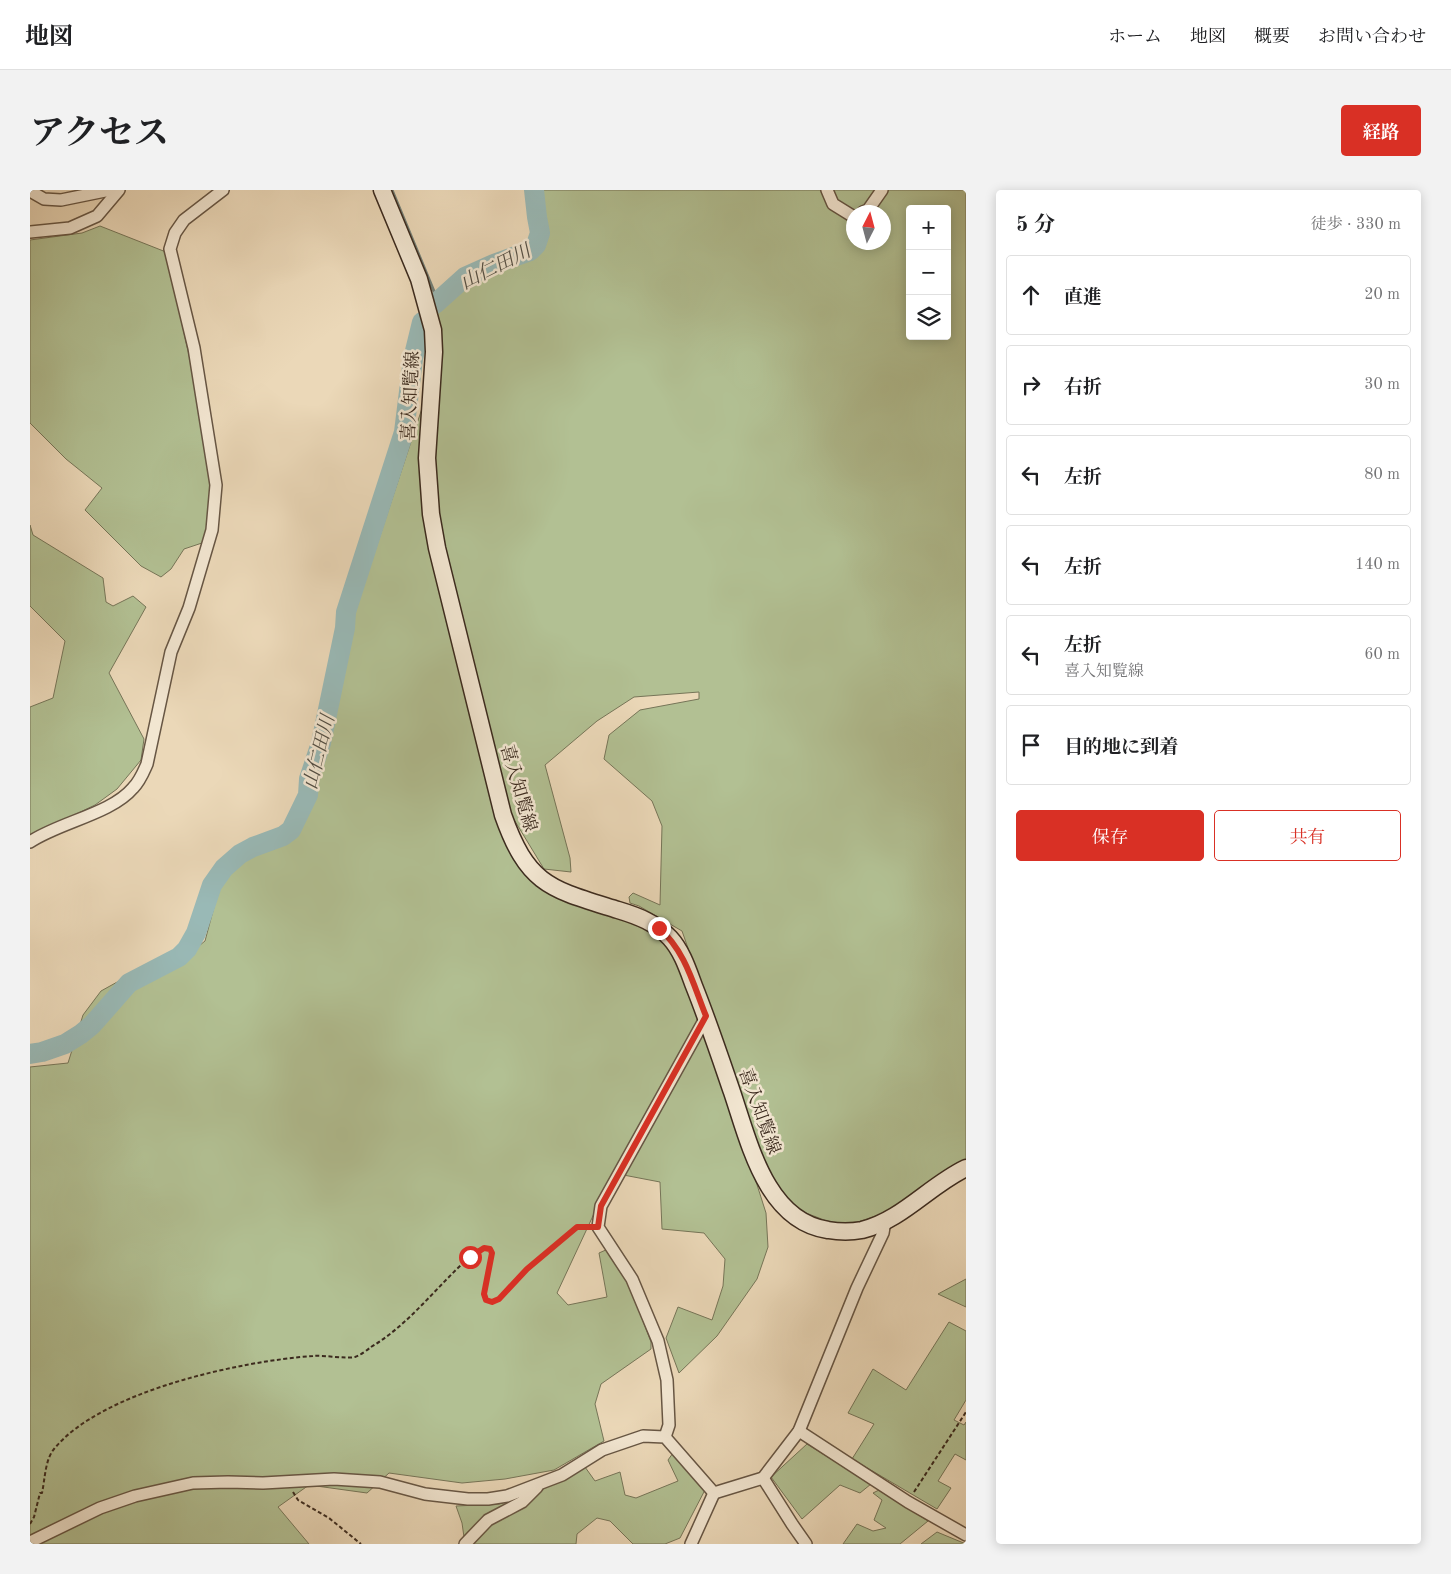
<!DOCTYPE html>
<html lang="ja">
<meta charset="utf-8">
<style>
:root{--surface:#fff;--page:#f2f2f2;--text:#202124;--muted:#757577;--line:#e0e0e0;--accent:#d93025}
body{margin:0;font-family:"Old Standard TT","Noto Serif JP",serif;background:var(--page);color:var(--text)}
.controls{position:absolute;right:15px;top:15px;display:grid;overflow:hidden;border-radius:5px;box-shadow:0 2px 12px #0003}
.controls button{width:45px;height:45px;display:grid;place-items:center;padding:0;border:0;border-bottom:1px solid var(--line);background:var(--surface);color:var(--text);font:25px sans-serif}
.compass{position:absolute;left:816px;top:15px;width:45px;height:45px;border-radius:50%;background:var(--surface);box-shadow:0 2px 12px #0003;rotate:6deg}
.stop{position:absolute;width:15px;height:15px;margin:-11px;border:4px solid #d93025;border-radius:50%;background:#fff}
.stop.end{background:#d93025;border-color:#fff;box-shadow:0 1px 5px #0008}
.list{margin:0;padding:0;list-style:none}
h2{display:flex;justify-content:space-between;align-items:center;height:65px;margin:0;padding:0 20px;font-size:21px}
h2 small{font-size:16px;font-weight:400;color:var(--muted)}
.list li{display:grid;grid-template-columns:32px 1fr auto;gap:15px;align-items:center;box-sizing:border-box;height:80px;margin:0 10px 10px;padding:0 10px;border:1px solid var(--line);border-radius:5px}
.list b{display:block;font-size:19px;white-space:nowrap}
.list p{margin:0;font-size:16px;white-space:nowrap;color:var(--muted)}
.list em{font-size:16px;font-style:normal;color:var(--muted)}
.actions{display:flex;gap:10px;padding:15px 20px}
.actions a{flex:1;padding:11px 0;border:1px solid var(--accent);border-radius:5px;text-align:center;font-size:18px;color:var(--accent)}
.actions .main{background:var(--accent);color:#fff}
.icon{flex:none;width:28px;height:28px;fill:none;stroke:currentColor;stroke-width:2;stroke-linecap:round;stroke-linejoin:round}
.map{position:relative;flex:none;width:936px;height:1354px;overflow:hidden;border-radius:5px}
header{display:flex;align-items:center;gap:30px;box-sizing:border-box;height:70px;padding:0 25px;background:var(--surface);border-bottom:1px solid var(--line)}
header strong{font-size:24px}
nav{display:flex;gap:28px;margin-inline-start:auto;font-size:18px}
.intro{display:flex;align-items:center;justify-content:space-between;box-sizing:border-box;height:120px;padding:0 30px}
h1{margin:0;font-size:35px}
.button{padding:12px 22px;border-radius:5px;background:var(--accent);color:#fff;font-size:18px;font-weight:700}
main{display:flex;gap:30px;padding:0 30px}
aside{flex:1;background:var(--surface);border-radius:5px;box-shadow:0 2px 12px #0003}
.map>svg:first-child{display:block}
.green{fill:#b2c093;stroke:#767558;fill-rule:evenodd}
.lines{fill:none;stroke-linecap:round;stroke-linejoin:round}
.stream{stroke:#738079;stroke-width:3}
.river{stroke:#99b9b6;stroke-width:20}
.street-casing{stroke:#675644;stroke-width:14}
.secondary-casing{stroke:#3b2a1e;stroke-width:19}
.path{stroke:#3b2a1e;stroke-width:2;stroke-dasharray:4 2.5;stroke-linecap:butt}
.street{stroke:#f2e6d1;stroke-width:11}
.secondary{stroke:#f2e6d1;stroke-width:16}
.route{stroke:#d93025;stroke-width:6}
.labels{text-anchor:middle;stroke-width:5;stroke-linejoin:round;paint-order:stroke}
.street-label{font-size:18px;fill:#3b2a1e;stroke:#f2e6d1}
.water-label{font-size:19px;font-style:italic;fill:#524e44;stroke:#f2e6d1}
</style>
<header>
<strong>地図</strong>
<nav><a>ホーム</a><a>地図</a><a>概要</a><a>お問い合わせ</a></nav>
</header>
<div class="intro"><h1>アクセス</h1><a class="button">経路</a></div>
<main>
<div class="map">
<svg width="936" height="1354" viewBox="0 0 936 1354">
<rect width="100%" height="100%" fill="#ebd8b8"/>
<filter id="stains"><feTurbulence type="fractalNoise" baseFrequency=".004" numOctaves="4"/><feColorMatrix values="0 0 0 0 .2 0 0 0 0 .09 0 0 0 0 .02 0 0 0 .5 -.17"/></filter>
<radialGradient id="worn" r=".72"><stop offset=".6" stop-color="#630" stop-opacity="0"/><stop offset="1" stop-color="#630" stop-opacity=".3"/></radialGradient>
<g class="green">
<path d="M 507,0 L 936,0 L 936,972 L 854,1023 L 828,1032 L 802,1033 L 776,1023 L 759,1014 L 747,998 L 729,960 L 652,741 L 609,716 L 600,713 L 599,707 L 603,703 L 630,715 L 632,636 L 622,611 L 574,569 L 579,545 L 610,520 L 669,509 L 669,502 L 604,507 L 567,531 L 515,575 L 540,668 L 541,682 L 514,679 L 477,618 L 468,620 L 483,667 L 504,692 L 618,739 L 643,760 L 701,913 L 736,1023 L 738,1057 L 727,1089 L 687,1146 L 649,1183 L 636,1148 L 648,1117 L 682,1130 L 693,1096 L 695,1069 L 674,1043 L 632,1039 L 630,992 L 583,983 L 527,1103 L 538,1115 L 577,1107 L 569,1063 L 578,1059 L 597,1089 L 621,1152 L 621,1159 L 571,1194 L 565,1214 L 574,1251 L 524,1280 L 475,1289 L 432,1293 L 359,1283 L 337,1303 L 279,1295 L 248,1317 L 279,1354 L 0,1354 L 0,877 L 38,873 L 53,825 L 71,801 L 134,766 L 165,759 L 175,751 L 192,687 L 214,667 L 261,648 L 265,643 L 284,606 L 302,531 L 322,430 L 411,161 L 404,120 L 421,103 L 455,86 L 503,67 L 516,44 ZM 880,19 L 917,19 L 917,146 L 880,146 ZM 824,22 L 854,22 L 854,52 L 824,52 Z"/>
<polygon points="70,36 136,62 161,174 182,301 175,352 154,359 141,379 131,387 111,376 55,320 72,298 36,269 0,233 0,50 52,43"/>
<polygon points="0,335 3,345 73,388 76,412 83,416 103,406 116,417 79,483 114,549 111,570 87,599 65,615 0,646 0,517 23,508 35,451 0,416"/>
<polygon points="936,1089 936,1117 908,1104"/>
<polygon points="919,1132 936,1141 936,1210 924,1230 934,1235 936,1232 936,1270 925,1264 908,1291 921,1298 907,1319 822,1269 844,1234 818,1223 843,1179 876,1200"/>
<polygon points="777,1254 841,1294 830,1303 810,1295 772,1329 741,1287"/>
<polygon points="643,1263 676,1298 650,1348 635,1354 603,1354 580,1331 567,1328 547,1344 546,1354 435,1354 432,1333 426,1316 469,1314 515,1298 555,1277 565,1291 590,1282 595,1305 606,1308 648,1291 638,1270"/>
<polygon points="849,1300 898,1331 870,1354 813,1354 827,1334 843,1341 856,1338 844,1330 852,1310 843,1303"/>
<polygon points="907,1342 936,1354 891,1354"/>
</g>
<g class="lines">
<polyline class="stream" points="362,0 408,111"/>
<g class="river">
<polyline points="405,114 435,87 464,74 500,61 506,55 510,43 507,27 504,0"/>
<polyline points="0,864 12,862 35,854 51,844 62,835 99,793 149,767 157,759 166,743 182,695 194,678 210,664 223,657 253,646 261,640 278,605 279,589 291,553 315,438 316,422 374,242 383,169 392,132"/>
</g>
<g class="street-casing">
<g id="street">
<polyline points="797,0 803,14 824,27"/>
<polyline points="0,1 14,9 31,10 80,0"/>
<polyline points="833,22 838,20 852,0"/>
<polyline points="0,42 40,38 67,26 89,0"/>
<path d="M 0,652 C 30,632 81,624 103,598 C 110,591 113,583 117,574 L 141,462 L 159,418 L 182,340 L 186,295 L 164,158 L 140,59 L 145,43 L 154,30 L 193,0"/>
<polyline points="769,1241 878,1312 936,1345"/>
<polyline points="635,1247 639,1235 637,1190 628,1151 602,1089 568,1037 571,1016 676,827"/>
<polyline points="733,1288 762,1334 776,1354"/>
<polyline points="0,1352 70,1318 105,1306 163,1293 198,1292 233,1293 304,1289 350,1292 395,1304 438,1309 458,1309 477,1306 532,1285 572,1260 613,1246 635,1247 684,1303 733,1288 769,1241 827,1098 853,1043 855,1031"/>
<polyline points="435,1354 458,1330 492,1312 507,1297"/>
<polyline points="661,1354 684,1303"/>
</g>
</g>
<g class="secondary-casing">
<path id="secondary" d="M 352,0 L 389,89 L 403,140 L 404,162 L 397,268 L 401,324 L 407,358 L 473,625 C 498,696 521,699 588,720 C 608,726 626,733 640,748 C 652,761 658,780 664,796 C 678,831 690,867 702,902 C 719,952 736,1031 798,1040 C 809,1042 822,1042 832,1040 C 872,1030 900,995 936,978"/>
</g>
<g class="path">
<polyline points="263,1302 268,1310 299,1328 331,1354"/>
<polyline points="884,1302 936,1222"/>
<path d="M 0,1334 L 4,1327 L 10,1303 L 12,1303 C 15,1289 15,1270 24,1259 C 71,1201 211,1171 283,1166 C 295,1165 315,1169 325,1167 C 331,1165 337,1160 341,1157 C 383,1132 411,1090 448,1060 C 453,1058 455,1057 460,1059 L 462,1063 L 454,1104 L 457,1110 L 462,1112 L 469,1109 L 497,1079 L 547,1037 L 558,1037"/>
</g>
<use href="#street" class="street"/>
<use href="#secondary" class="secondary"/>
</g>
<g class="lines">
<path class="route" d="M 440,1067 L 454,1058 L 460,1059 L 462,1063 L 454,1104 L 456,1110 L 462,1112 L 469,1109 L 497,1079 L 547,1037 L 568,1037 L 571,1016 L 676,826 C 663,794 656,762 629,738"/>
</g>
<g class="labels">
<g class="street-label">
<text transform="translate(380 206) rotate(-87)" y="6">喜入知覧線</text>
<text transform="translate(489 598) rotate(74)" y="6">喜入知覧線</text>
<text transform="translate(730 921) rotate(70)" y="6">喜入知覧線</text>
</g>
<g class="water-label">
<text transform="translate(465 76) rotate(-27)" y="7">山仁田川</text>
<text transform="translate(288 562) rotate(-76)" y="7">山仁田川</text>
</g>
</g>
<rect width="100%" height="100%" filter="url(#stains)"/>
<rect width="100%" height="100%" fill="url(#worn)"/>
</svg>
<div class="controls">
<button>+</button>
<button>−</button>
<button><svg class="icon" aria-label="layers" viewBox="0 0 24 24"><path d="M12 4l9 5-9 5-9-5zM3 14l9 5 9-5"/></svg></button>
</div>
<svg class="compass" viewBox="-18 -18 36 36"><path d="M0-13l5 13h-10z" fill="#e53935"/><path d="M0 13l5-13h-10z" fill="#757577"/></svg>
<div class="stop" style="left:440px;top:1067px"></div>
<div class="stop end" style="left:629px;top:738px"></div>
</div>
<aside>
<h2>5 分<small>徒歩 · 330 m</small></h2>
<ul class="list">
<li><svg class="icon" aria-label="ahead" viewBox="0 0 24 24"><path d="M12 20V5M6 11l6-6 6 6"/></svg><div><b>直進</b></div><em>20 m</em></li>
<li><svg class="icon" aria-label="right" viewBox="0 0 24 24"><path d="M7 20v-9h11M14 6l5 5-5 5"/></svg><div><b>右折</b></div><em>30 m</em></li>
<li><svg class="icon" aria-label="left" viewBox="0 0 24 24"><path d="M17 20v-9H6M10 6l-5 5 5 5"/></svg><div><b>左折</b></div><em>80 m</em></li>
<li><svg class="icon" aria-label="left" viewBox="0 0 24 24"><path d="M17 20v-9H6M10 6l-5 5 5 5"/></svg><div><b>左折</b></div><em>140 m</em></li>
<li><svg class="icon" aria-label="left" viewBox="0 0 24 24"><path d="M17 20v-9H6M10 6l-5 5 5 5"/></svg><div><b>左折</b><p>喜入知覧線</p></div><em>60 m</em></li>
<li><svg class="icon" aria-label="arrive" viewBox="0 0 24 24"><path d="M6 21V4h12l-3 4 3 4H6"/></svg><div><b>目的地に到着</b></div></li>
</ul>
<div class="actions"><a class="main">保存</a><a>共有</a></div>
</aside>
</main>
